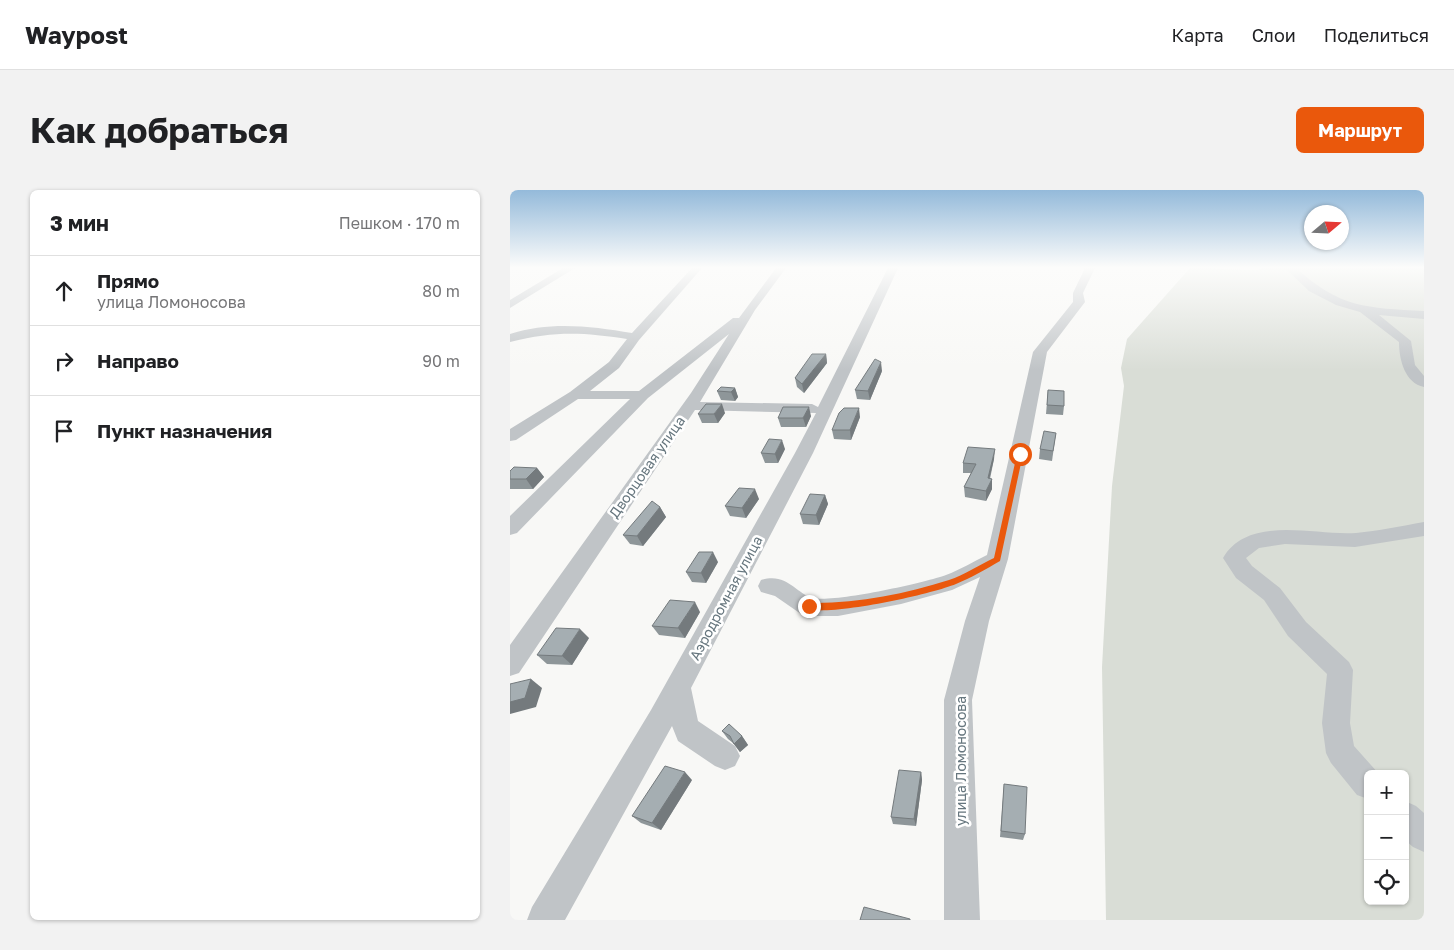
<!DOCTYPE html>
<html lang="ru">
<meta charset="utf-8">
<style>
:root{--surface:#fff;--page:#f2f2f2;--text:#202124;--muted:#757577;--line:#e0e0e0;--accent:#ea580c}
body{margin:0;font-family:"Golos Text",sans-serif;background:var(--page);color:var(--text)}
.controls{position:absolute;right:15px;bottom:15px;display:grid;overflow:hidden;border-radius:8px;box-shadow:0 1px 4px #0004}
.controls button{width:45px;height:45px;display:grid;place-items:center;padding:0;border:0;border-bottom:1px solid var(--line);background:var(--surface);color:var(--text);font:25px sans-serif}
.compass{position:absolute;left:794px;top:15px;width:45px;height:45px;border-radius:50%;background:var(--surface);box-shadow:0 1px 4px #0004;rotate:71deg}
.stop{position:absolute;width:15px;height:15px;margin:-11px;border:4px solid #ea580c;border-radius:50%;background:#fff}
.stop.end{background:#ea580c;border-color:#fff;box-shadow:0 1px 5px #0008}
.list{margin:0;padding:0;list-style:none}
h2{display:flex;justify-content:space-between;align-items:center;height:65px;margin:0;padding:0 20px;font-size:21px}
h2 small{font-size:16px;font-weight:400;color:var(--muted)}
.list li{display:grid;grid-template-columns:32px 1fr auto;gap:15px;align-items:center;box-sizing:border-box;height:70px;padding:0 20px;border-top:1px solid var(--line)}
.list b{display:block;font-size:19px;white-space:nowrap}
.list p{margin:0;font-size:16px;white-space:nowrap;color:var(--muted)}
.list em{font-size:16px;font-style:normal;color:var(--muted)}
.icon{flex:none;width:28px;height:28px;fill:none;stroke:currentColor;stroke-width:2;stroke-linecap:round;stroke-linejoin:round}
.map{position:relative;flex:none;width:914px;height:730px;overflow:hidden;border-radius:8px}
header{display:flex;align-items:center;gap:30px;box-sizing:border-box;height:70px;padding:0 25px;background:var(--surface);border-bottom:1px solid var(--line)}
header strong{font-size:24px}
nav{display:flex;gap:28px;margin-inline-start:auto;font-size:18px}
.intro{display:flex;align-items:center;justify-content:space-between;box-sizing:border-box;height:120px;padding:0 30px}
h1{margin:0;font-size:35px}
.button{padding:12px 22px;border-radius:8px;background:var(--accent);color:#fff;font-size:18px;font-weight:700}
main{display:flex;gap:30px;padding:0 30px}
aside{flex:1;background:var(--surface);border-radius:8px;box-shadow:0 1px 4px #0004}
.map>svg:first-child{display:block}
.green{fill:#d9ddd6;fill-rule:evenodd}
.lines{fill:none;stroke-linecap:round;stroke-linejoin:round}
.minor{fill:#c0c4c7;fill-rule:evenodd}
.wall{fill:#8e9699}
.shaded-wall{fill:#747a7d}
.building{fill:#a5aeb2;stroke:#747a7d}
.route{fill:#ea580c}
.labels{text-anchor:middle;stroke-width:5;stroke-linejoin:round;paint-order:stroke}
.street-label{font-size:14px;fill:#66767e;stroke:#fff}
</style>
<header>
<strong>Waypost</strong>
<nav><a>Карта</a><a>Слои</a><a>Поделиться</a></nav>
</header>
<div class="intro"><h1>Как добраться</h1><a class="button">Маршрут</a></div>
<main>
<aside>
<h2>3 мин<small>Пешком · 170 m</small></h2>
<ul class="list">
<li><svg class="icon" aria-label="ahead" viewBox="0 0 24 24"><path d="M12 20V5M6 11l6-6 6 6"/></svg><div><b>Прямо</b><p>улица Ломоносова</p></div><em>80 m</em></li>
<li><svg class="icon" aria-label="right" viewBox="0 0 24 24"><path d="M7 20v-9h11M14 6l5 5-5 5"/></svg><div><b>Направо</b></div><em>90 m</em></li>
<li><svg class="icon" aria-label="arrive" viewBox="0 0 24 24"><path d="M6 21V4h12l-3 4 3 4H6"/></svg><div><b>Пункт назначения</b></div></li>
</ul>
</aside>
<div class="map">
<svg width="914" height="730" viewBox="0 0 914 730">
<rect width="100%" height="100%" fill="#f8f8f6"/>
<path class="green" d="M 680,78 L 747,80 L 753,78 L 914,78 L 914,730 L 596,730 L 592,477 L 602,296 L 614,196 L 611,178 L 617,149 ZM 858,584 L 895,584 L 895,711 L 858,711 Z"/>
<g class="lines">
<g class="minor">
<polygon points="53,78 65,78 0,118 0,110"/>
<path d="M 182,78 L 192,78 L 129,150 L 109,178 L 80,201 L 129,201 L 223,128 L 229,128 L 266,78 L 276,78 L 245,120 L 190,212 L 302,214 L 308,217 L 378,78 L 388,78 L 303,263 L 181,498 L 188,531 L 225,556 L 230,566 L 225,576 L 215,580 L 205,576 L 168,551 L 162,536 L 55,730 L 17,730 L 22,717 L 141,520 L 285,263 L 306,223 L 185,220 L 9,483 L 0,486 L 0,455 L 181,203 L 219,144 L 138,208 L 7,343 L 0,345 L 0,326 L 120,209 L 68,209 L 6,250 L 0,251 L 0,239 L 60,202 L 99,172 L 117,149 C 72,142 44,141 0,152 L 0,144 C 40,131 81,136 122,143 Z"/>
<path d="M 575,78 L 585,78 L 573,103 L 575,112 L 537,162 L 498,369 L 479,431 L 462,510 L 470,730 L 434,730 L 434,510 L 455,431 L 470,387 L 442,400 L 391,414 L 328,426 L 299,426 L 291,424 L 265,406 L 251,402 L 248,396 L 251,390 C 277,382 285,403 303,408 C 323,413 414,393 436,385 C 450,380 464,371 477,365 L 523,162 L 563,112 L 563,103 Z"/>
<path d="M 775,78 L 786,78 C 830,118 857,118 914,121 L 914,129 L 869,125 L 901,151 L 905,175 L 914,186 L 914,197 C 895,193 889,170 889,152 L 850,122 L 826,115 L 799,101 Z"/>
<path d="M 914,332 L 914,346 L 845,357 L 775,354 L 749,358 L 736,368 L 742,376 L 770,398 L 796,432 L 839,472 L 843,480 L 840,533 L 844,556 L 869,584 L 858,584 L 858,609 L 847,605 L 821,573 L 816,563 L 812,533 L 817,484 L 778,446 L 754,410 L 726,388 L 713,368 C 739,324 804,346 846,343 C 868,341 891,336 914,332 Z"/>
<polygon points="895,611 906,616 914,623 914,662 903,657 895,650"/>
</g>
</g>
<g class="wall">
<polygon points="316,164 317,173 294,203 287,197 285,188"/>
<polygon points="372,181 360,210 347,209 345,200"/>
<polygon points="225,198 228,207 225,211 211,210 207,201"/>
<polygon points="538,200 554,216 553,225 536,224"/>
<polygon points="215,223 208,233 192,233 188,224"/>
<polygon points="301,226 296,237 271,237 268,228"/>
<polygon points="350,227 341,250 324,249 322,240"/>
<polygon points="546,243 542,271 529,269 530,259"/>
<polygon points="275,259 268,273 255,273 251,263"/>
<polygon points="484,269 480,289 482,289 482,299 476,311 455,307 454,297 461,283 453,283 453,273"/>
<polygon points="27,278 34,287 23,299 0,299 0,281"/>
<polygon points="315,305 318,314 309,335 293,334 290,324"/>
<polygon points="249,309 236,328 220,326 215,316"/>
<polygon points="150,317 156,327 133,356 120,354 113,345"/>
<polygon points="208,372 196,393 182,392 176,382"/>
<polygon points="190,422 175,448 149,445 142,436"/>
<polygon points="79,448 62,475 37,474 27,465"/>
<polygon points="212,541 232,546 238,555 230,562 223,553 218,549"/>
<polygon points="411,582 412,590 406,636 383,634 381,627"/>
<polygon points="182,590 151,640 131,633 122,626"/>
<polygon points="494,594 515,644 513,650 490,647"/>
</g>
<g class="shaded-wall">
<polygon points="316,164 317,173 294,203 292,194"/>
<polygon points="371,172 372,181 360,210 358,201"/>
<polygon points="225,198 228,207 225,211 221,202"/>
<polygon points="212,214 215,223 208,233 204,224"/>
<polygon points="299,217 301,226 296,237 293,228"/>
<polygon points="349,218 350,227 341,250 340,240"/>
<polygon points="272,250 275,259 268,273 265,264"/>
<polygon points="485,259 484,269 477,298 478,288"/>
<polygon points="27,278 34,287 23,299 16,289"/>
<polygon points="482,289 482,299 476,311 476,301"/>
<polygon points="245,299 249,309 236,328 232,318"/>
<polygon points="315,305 318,314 309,335 306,325"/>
<polygon points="150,317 156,327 133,356 127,346"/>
<polygon points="203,362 208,372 196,393 191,383"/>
<polygon points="185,412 190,422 175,448 168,438"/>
<polygon points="70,439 79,448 62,475 52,466"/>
<polygon points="21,489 32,498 26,517 0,524 0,512"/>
<polygon points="232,546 238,555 230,562 224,554"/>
<polygon points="175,582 182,590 151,640 142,633"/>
<polygon points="411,582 412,590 406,636 404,629"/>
</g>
<g class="building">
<polygon points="302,164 316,164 292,194 285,188"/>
<polygon points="365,169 371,172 358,201 345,200"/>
<polygon points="211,197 225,198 221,202 207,201"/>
<polygon points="538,200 554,201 554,216 537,215"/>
<polygon points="196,214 212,214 204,224 188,224"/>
<polygon points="273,217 299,217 293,228 268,228"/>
<polygon points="334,218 349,218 340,240 322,240 329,223"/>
<polygon points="534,241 546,243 543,261 530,259"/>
<polygon points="259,249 272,250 265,264 251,263"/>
<polygon points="458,257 485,259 478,288 482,289 476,301 454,297 466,274 453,273"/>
<polygon points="4,277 27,278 16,289 0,289 0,281"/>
<polygon points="229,298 245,299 232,318 215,316"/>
<polygon points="300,304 315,305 306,325 290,324"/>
<polygon points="142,311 150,317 127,346 113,345"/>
<polygon points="189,362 203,362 191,383 176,382"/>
<polygon points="160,410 185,412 168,438 142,436"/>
<polygon points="46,438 70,439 52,466 27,465"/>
<polygon points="21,489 15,508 0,512 0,494"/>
<polygon points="219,534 232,546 224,554 220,546 212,541"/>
<polygon points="155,576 175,582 142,633 122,626"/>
<polygon points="389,580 411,582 404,629 381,627"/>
<polygon points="494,594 517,597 515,644 491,641"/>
<polygon points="354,717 400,729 400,730 350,730"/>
</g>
<linearGradient id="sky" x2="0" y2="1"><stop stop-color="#94bada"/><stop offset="0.43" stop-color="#fcfcfb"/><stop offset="1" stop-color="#fcfcfb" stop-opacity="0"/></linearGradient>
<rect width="914" height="180" fill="url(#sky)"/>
<path class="route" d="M 510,262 L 513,264 L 490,371 C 476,379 461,388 446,394 C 419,405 322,426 295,419 L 295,414 L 299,413 C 345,414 395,404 439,390 C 454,385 469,375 484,368 L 507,264 Z"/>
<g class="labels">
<g class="street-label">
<text transform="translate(137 277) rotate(-55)" y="5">Дворцовая улица</text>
<text transform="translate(216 408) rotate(-62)" y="5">Аэродромная улица</text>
<text transform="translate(451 571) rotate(-90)" y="5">улица Ломоносова</text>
</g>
</g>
</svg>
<div class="controls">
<button>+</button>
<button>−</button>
<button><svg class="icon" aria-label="locate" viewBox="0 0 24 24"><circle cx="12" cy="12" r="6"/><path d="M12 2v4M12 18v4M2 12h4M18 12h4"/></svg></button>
</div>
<svg class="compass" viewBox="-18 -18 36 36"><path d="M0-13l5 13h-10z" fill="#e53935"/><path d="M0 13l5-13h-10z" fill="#757577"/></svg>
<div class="stop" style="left:510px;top:264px"></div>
<div class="stop end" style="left:299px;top:416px"></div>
</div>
</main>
